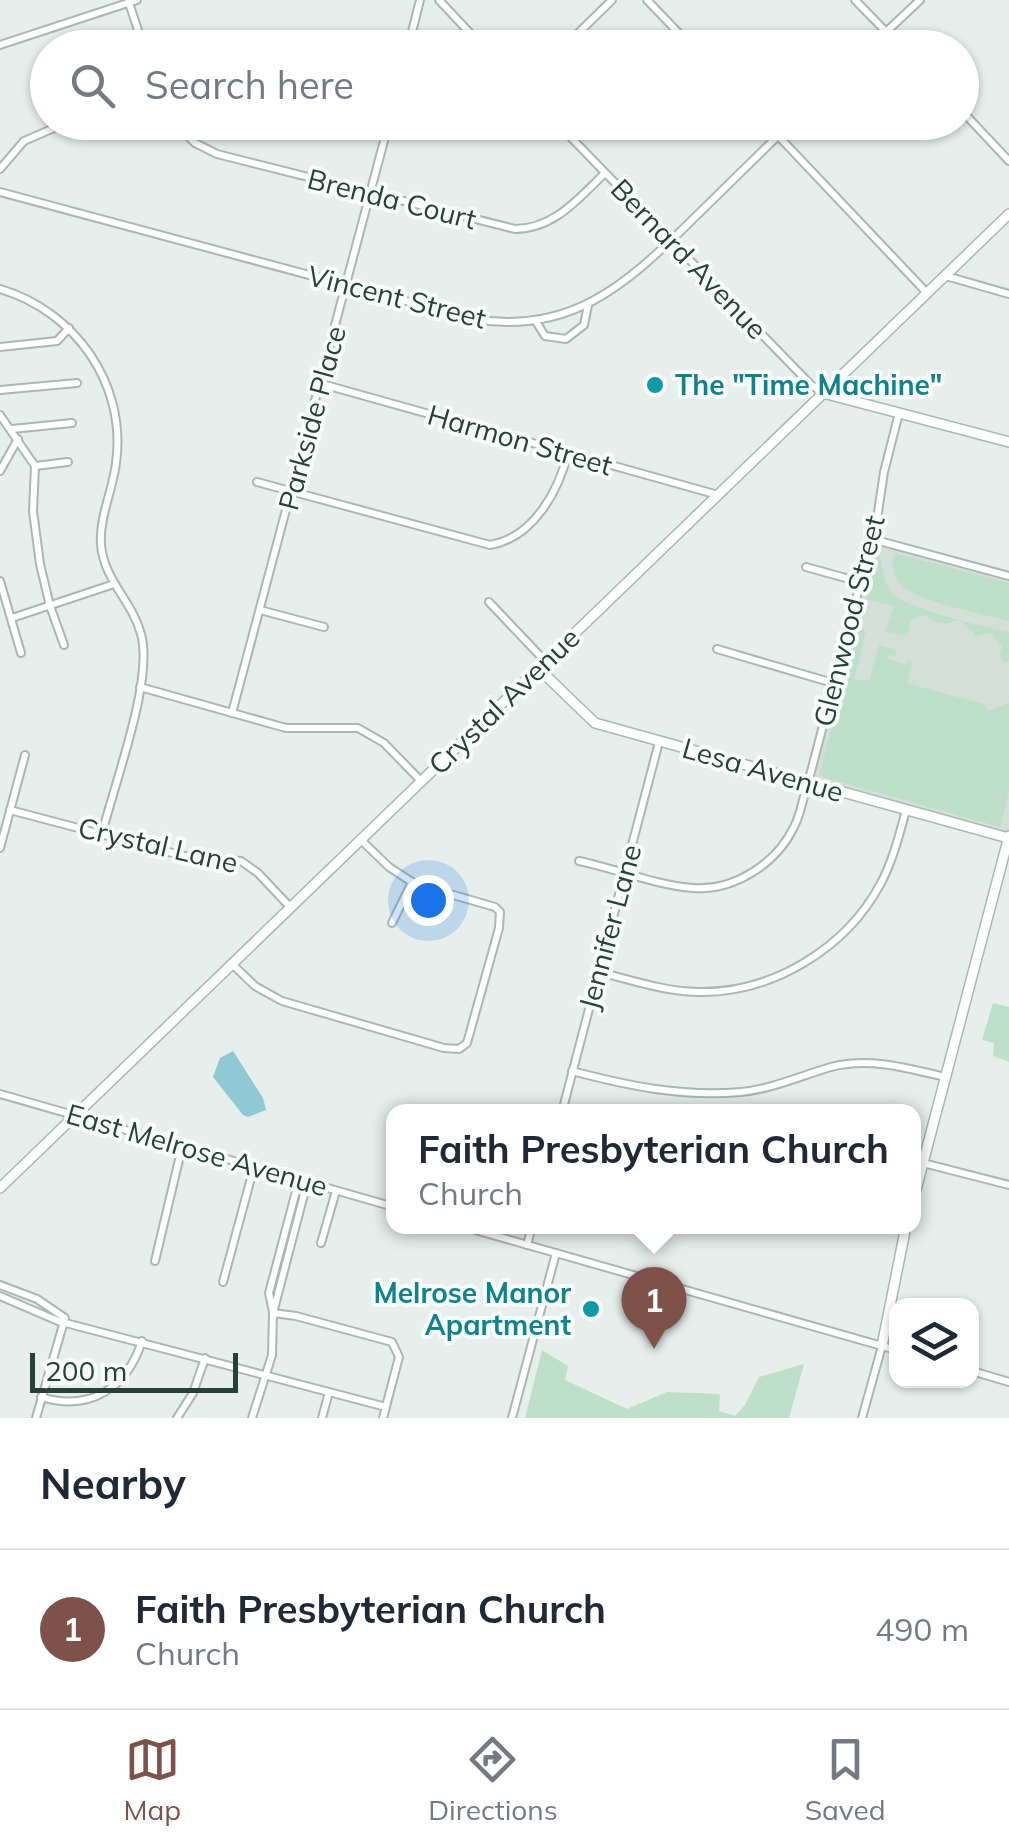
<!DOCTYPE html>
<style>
:root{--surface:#fff;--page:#f6f6f7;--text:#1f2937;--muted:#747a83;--line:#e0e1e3;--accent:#7f5249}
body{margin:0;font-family:Mulish,sans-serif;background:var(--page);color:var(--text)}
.controls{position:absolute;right:30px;bottom:30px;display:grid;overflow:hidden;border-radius:20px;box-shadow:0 2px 8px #0004}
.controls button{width:90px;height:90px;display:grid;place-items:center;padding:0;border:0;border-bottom:2px solid var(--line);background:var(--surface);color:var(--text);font:50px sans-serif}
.scale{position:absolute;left:30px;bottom:25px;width:208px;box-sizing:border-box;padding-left:10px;border:5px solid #24423a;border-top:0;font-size:28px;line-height:35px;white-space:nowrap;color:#24423a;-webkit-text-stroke:8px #f7fbf9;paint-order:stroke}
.you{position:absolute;left:428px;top:900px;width:35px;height:35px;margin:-25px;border:8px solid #fff;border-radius:50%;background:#1a73e8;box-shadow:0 0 0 15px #1a73e833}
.badge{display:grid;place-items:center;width:65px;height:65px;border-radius:50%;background:var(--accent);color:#fff;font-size:32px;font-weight:700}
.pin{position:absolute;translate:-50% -82px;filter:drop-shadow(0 2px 5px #0008)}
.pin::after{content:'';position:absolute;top:52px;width:35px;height:30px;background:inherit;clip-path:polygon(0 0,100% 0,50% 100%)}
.popup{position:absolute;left:386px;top:1104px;width:535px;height:130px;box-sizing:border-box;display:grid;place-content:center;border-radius:20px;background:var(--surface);filter:drop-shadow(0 2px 8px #0005);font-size:32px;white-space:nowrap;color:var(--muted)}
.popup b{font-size:38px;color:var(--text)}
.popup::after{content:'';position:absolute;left:50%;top:100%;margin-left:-20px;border:20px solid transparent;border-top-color:var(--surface)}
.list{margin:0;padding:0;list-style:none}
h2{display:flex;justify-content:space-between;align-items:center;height:130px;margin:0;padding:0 40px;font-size:42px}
h2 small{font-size:32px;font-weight:400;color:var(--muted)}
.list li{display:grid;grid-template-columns:65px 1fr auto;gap:30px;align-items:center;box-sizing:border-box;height:160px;padding:0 40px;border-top:2px solid var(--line)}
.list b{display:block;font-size:38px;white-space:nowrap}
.list p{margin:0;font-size:32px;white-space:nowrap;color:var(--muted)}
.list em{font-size:32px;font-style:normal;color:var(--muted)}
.icon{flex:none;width:55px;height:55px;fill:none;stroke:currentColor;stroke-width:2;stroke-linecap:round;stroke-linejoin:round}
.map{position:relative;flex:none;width:1009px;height:1418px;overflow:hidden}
.search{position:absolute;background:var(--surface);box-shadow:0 2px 8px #0004;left:30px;right:30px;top:30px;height:110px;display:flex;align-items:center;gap:25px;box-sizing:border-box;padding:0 35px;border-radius:55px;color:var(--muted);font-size:38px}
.sheet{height:290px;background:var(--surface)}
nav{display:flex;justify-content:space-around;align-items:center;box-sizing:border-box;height:140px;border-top:2px solid var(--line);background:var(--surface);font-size:28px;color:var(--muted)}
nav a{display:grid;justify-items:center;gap:5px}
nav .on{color:var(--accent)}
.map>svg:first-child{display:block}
.built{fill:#d4dfda}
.green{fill:#bfe0c8}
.water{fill:#8ec9d4}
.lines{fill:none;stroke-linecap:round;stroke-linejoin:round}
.street-casing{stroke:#a8b8b2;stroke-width:10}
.secondary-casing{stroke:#a4bbb3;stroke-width:12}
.street{stroke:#fff;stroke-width:6}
.secondary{stroke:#fff;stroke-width:9}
.culture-dot{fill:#0f9aa8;stroke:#f7fbf9;stroke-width:4}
.labels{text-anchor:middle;stroke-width:8;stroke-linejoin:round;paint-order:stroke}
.street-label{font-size:28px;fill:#24423a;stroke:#f7fbf9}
.culture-label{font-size:28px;font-weight:bold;fill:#0d838f;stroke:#f7fbf9;text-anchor:start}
</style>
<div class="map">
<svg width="1009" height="1418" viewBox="0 0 1009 1418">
<rect width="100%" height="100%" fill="#e6efeb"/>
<polygon class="built" points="872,539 1009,576 1009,836 808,783"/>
<g class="green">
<path d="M 878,550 C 883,562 881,581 893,594 C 908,609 985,627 1009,632 L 1009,661 L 1004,663 L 999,657 L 1002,646 L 990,633 L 974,637 L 974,632 L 959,620 C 945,624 937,626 926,615 L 911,620 L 907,636 L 885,632 L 894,606 L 865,599 Z"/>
<path d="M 894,553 L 1009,583 L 1009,621 C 985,614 924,603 906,589 C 893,580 891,568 894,553 Z"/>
<polygon points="858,627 866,631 854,679 869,681 879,645 897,650 894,656 889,654 888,659 906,665 908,660 913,661 907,683 983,704 987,711 1009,703 1009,791 1000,827 819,776"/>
<polygon points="993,1003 1009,1007 1009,1062 993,1056 994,1043 982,1040"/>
<polygon points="542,1350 568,1366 565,1380 627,1409 667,1392 720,1394 719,1411 735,1416 745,1405 759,1377 804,1364 789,1418 525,1418"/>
</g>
<polygon class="water" points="233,1051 263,1098 266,1110 248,1117 243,1115 213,1077 220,1058"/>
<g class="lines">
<g class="street-casing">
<g id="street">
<polyline points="439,0 484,48"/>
<polyline points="647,0 693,48"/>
<polyline points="855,0 902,48"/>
<polyline points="129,3 144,48"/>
<polyline points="0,45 137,0"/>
<polyline points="408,48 420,0"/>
<polyline points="563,48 612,0"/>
<polyline points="869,48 920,0"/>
<polyline points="962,111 1009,161"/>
<path d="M 173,122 L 195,143 L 217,154 L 515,229 C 554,229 579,198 605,173"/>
<polyline points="476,122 480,130 492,130 495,122"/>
<polyline points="556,122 810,384 823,393"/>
<polyline points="765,122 927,293"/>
<polyline points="0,169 24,141 68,122"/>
<path d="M 0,192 L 473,319 C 569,335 623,287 687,225 C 722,191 757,156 792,122"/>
<polyline points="946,276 1009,294"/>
<path d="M 0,289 C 75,311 127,384 116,463 C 113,490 99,517 101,545 C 104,580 132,601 141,634 C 154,680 114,784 102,834"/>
<polyline points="535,320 545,336 566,339 584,325 588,305"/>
<polyline points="0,347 57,341 69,328"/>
<polyline points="322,384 718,495"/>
<polyline points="0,390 77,383"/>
<polyline points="0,415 35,466 33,511 40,564 50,606 64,645"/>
<polyline points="12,429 72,423"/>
<polyline points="35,466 68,462"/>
<polyline points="0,471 18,439"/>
<path d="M 257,482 L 490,545 C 533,538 559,491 568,452"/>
<polyline points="872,539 1009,576"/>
<polyline points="806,567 860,582"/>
<polyline points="0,581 21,653"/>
<polyline points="489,602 545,661"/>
<polyline points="260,610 324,627"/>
<polyline points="12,618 114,584"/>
<polyline points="717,649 833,683"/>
<polyline points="140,687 286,728 358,728 384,743 421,781"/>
<polyline points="232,713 389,122"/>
<polyline points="10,810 184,856 241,861 258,873 290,907"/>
<polyline points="0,848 25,755"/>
<path d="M 579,861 C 617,869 655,885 693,888 C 734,891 776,864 794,827 C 801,814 803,797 808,783 L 877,519 L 884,472 L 899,413"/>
<polyline points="392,923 412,882"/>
<polyline points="232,964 255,986 282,1001 444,1048 459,1049 467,1043 499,928 500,912 495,907 415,884 389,867 361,840"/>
<path d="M 599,972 C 631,980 663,991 697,992 C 771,994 846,949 881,883 C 893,860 899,836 906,810"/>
<path d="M 572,1071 C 629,1086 681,1097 741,1092 C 772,1089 800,1076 831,1067 C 870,1057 907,1068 945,1077"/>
<polyline points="0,1094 394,1207"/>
<polyline points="562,1112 659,742"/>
<polyline points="923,1163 1009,1185"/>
<polyline points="461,1226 896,1350"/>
<polyline points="321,1243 336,1191"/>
<polyline points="527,1245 532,1226"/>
<polyline points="155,1261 182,1147"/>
<polyline points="223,1282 254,1167"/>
<polyline points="0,1285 37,1299 65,1318 36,1418"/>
<polyline points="0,1296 58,1321 386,1407"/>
<polyline points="273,1312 269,1293 299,1180"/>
<polyline points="273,1313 296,1316 392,1342 399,1357 383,1418"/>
<polyline points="972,1371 1009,1382"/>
<path d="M 41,1397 C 90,1412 127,1388 142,1341"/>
<polyline points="177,1418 193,1393 205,1358"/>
<polyline points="252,1418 272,1355 273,1313 307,1183"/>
<polyline points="322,1418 329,1392"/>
<polyline points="512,1418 556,1253"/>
<polyline points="862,1418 882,1346"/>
</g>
</g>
<g class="secondary-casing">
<g id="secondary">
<polyline points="823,393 1009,442"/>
<polyline points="538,668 595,723 1008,838"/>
<polyline points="0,1188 1009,214"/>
<polyline points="914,1197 1009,836"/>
<polyline points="882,1346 906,1226"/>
</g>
</g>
<use href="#street" class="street"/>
<use href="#secondary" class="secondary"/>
</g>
<g class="culture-dot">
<circle cx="655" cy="385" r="10"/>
<circle cx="591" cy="1309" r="10"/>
</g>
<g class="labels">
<g class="street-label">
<text transform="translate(392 199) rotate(14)" y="10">Brenda Court</text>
<text transform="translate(689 259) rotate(46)" y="10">Bernard Avenue</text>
<text transform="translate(397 297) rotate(14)" y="10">Vincent Street</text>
<text transform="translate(312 418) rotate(-75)" y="10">Parkside Place</text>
<text transform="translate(520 440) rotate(16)" y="10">Harmon Street</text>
<text transform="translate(849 621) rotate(-76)" y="10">Glenwood Street</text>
<text transform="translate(504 701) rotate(-44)" y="10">Crystal Avenue</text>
<text transform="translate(763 770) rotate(16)" y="10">Lesa Avenue</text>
<text transform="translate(158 845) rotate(13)" y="10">Crystal Lane</text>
<text transform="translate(610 927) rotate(-75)" y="10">Jennifer Lane</text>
<text transform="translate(197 1150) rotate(16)" y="10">East Melrose Avenue</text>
</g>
<g class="culture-label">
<text x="675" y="395">The "Time Machine"</text>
<text x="571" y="1303" text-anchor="end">Melrose Manor<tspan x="571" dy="32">Apartment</tspan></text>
</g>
</g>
</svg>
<div class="controls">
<button><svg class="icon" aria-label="layers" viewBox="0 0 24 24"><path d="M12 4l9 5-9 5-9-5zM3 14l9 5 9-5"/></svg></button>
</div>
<div class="scale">200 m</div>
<div class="you"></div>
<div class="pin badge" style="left:654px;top:1349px">1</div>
<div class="popup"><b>Faith Presbyterian Church</b>Church</div>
<div class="search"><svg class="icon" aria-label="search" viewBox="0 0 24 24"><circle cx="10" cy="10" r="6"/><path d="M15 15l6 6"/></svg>Search here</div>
</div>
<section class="sheet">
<h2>Nearby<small></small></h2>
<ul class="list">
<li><span class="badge">1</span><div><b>Faith Presbyterian Church</b><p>Church</p></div><em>490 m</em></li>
</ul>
</section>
<nav>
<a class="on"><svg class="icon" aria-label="map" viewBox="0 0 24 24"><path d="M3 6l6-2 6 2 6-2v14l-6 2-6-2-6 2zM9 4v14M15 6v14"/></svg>Map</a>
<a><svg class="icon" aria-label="directions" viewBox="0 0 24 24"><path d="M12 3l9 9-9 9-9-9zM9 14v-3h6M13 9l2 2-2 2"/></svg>Directions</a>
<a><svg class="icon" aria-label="saved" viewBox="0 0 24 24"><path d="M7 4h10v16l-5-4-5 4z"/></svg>Saved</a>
</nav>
